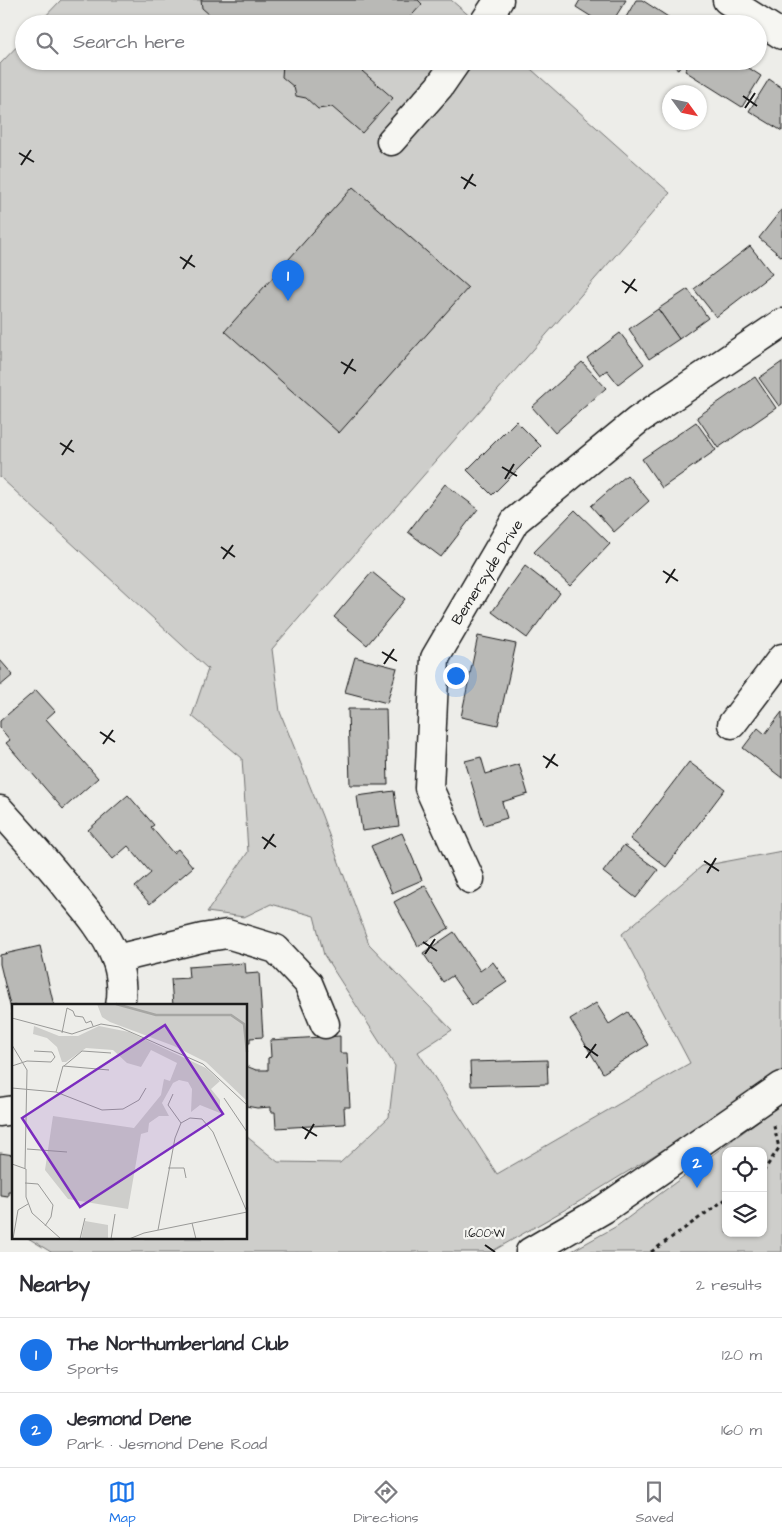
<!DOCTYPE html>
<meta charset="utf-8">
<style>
:root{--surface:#fff;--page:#f7f7f7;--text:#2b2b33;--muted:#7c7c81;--line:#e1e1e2;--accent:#1a73e8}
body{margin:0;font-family:"Architects Daughter",sans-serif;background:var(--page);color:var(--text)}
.controls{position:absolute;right:15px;bottom:15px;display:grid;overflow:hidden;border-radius:10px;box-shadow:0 1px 4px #0004}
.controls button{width:45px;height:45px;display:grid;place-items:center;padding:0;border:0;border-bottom:1px solid var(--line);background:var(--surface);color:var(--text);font:25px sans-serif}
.compass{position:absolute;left:662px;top:85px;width:45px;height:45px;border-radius:50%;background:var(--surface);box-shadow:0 1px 4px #0004;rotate:123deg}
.you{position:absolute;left:455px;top:675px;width:18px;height:18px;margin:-12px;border:4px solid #fff;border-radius:50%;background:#1a73e8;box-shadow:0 0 0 8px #1a73e833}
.badge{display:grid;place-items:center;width:32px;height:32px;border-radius:50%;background:var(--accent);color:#fff;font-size:16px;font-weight:700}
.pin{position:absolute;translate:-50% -41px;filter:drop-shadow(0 1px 2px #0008)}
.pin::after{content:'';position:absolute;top:26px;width:18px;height:15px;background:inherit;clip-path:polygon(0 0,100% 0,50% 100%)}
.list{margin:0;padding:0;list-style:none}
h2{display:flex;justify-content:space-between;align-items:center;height:65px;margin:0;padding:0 20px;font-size:21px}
h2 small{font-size:16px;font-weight:400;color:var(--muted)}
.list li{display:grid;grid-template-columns:32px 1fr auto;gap:15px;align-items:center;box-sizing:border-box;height:75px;padding:0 20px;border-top:1px solid var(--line)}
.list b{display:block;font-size:19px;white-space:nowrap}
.list p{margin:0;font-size:16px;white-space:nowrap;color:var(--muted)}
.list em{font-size:16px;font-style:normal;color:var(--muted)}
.icon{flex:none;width:28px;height:28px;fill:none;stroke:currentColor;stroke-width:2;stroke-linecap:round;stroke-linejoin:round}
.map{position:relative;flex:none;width:782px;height:1252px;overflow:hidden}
.search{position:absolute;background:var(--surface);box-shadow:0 1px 4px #0004;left:15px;right:15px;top:15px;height:55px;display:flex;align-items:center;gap:12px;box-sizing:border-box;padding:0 18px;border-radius:28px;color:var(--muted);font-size:19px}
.sheet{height:215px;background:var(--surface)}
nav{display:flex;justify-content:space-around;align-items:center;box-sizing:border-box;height:70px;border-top:1px solid var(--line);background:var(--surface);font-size:14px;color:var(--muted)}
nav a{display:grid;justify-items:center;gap:2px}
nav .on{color:var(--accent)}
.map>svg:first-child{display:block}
.green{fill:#cececb;stroke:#757574;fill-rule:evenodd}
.building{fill:#b9b9b6;stroke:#1c1c1c}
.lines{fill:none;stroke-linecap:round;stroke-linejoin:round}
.minor-casing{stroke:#1c1c1c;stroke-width:31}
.path{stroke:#1c1c1c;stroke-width:3;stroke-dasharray:4 4;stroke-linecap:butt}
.minor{stroke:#f6f6f2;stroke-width:28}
.ticks{fill:none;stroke:#1c1c1c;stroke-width:2}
.labels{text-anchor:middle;stroke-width:4.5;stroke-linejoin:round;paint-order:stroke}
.street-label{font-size:15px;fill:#1c1c1c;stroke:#f6f6f2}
.inset-river{fill:none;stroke:#a6a6a3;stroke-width:2.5}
.inset-road{fill:none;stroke:#999997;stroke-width:1}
.view{fill:#7b2cbf;fill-opacity:0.15;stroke:#7b2cbf;stroke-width:2.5}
.inset-edge{fill:none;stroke:#1c1c1c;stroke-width:2.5}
.ticks-label{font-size:12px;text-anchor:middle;fill:#1c1c1c;stroke:#f6f6f2;stroke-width:4.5;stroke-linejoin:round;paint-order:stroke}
</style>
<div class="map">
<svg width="782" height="1252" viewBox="0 0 782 1252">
<rect width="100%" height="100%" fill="#edede9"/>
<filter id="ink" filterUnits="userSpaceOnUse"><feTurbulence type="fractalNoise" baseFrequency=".02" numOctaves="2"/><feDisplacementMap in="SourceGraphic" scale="10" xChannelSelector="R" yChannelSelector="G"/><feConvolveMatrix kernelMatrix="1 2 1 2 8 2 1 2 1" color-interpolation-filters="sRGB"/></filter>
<g filter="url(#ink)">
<g class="green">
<polygon points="61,0 451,0 479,24 38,24"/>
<polygon points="24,39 24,61 522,61 670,193 272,649 280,712 322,816 369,944 452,1030 418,1052 497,1174 690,1063 622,934 702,866 782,851 782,1073 752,1095 580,1201 491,1252 51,1252 28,1238 246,1238 246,1136 278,1162 340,1163 389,1117 395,1066 324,955 314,916 271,904 244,917 207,912 248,852 242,758 192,716 208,669 0,477 0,64"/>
<path d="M 782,1103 L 782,1252 L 570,1252 L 617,1226 ZM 726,1151 L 763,1151 L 763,1233 L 726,1233 Z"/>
</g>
<g class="building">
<polygon points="201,0 418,0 422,4 404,24 238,24 234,20 231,23 219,23 202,8"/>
<polygon points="580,0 626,0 611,24 603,24 576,7"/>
<polygon points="636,0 642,0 679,24 622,24"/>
<polygon points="280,61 371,61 362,71 393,98 362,133 332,107 318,109 306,98 296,96 294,87 282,77 283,64"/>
<polygon points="666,61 684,61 678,69"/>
<polygon points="691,61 738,61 761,76 742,107 685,71"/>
<polygon points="769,79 782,88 782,131 749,111"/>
<polygon points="353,187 468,288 339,433 225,331"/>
<polygon points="782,209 782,257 759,238"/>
<polygon points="750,246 772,274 716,317 694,289"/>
<polygon points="688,289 708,318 679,339 658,309"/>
<polygon points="658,309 679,339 649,359 629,329"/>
<polygon points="620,333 644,364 618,384 607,370 600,375 587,358"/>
<polygon points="582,362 606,388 555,433 532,407"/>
<polygon points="782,362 782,404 779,406 759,378"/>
<polygon points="755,377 776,408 718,448 697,417"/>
<polygon points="516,421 541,446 492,495 467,470"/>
<polygon points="696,422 716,450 662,488 642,459"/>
<polygon points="627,475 649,501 614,532 591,506"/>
<polygon points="445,484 478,509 441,557 408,532"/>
<polygon points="575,510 610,544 570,586 534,552"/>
<polygon points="525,566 560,593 527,638 492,612"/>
<polygon points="372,572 405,599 367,645 334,617"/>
<polygon points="478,636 516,644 498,725 461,717"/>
<polygon points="355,657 397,668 387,703 345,692"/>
<polygon points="0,660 13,675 0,686"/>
<polygon points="36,690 55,711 46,719 98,778 63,809 6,743 10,740 0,728 0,721"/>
<polygon points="348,709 386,709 388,785 350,785"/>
<polygon points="782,712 782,778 743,748 758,728 765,734"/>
<polygon points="481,757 486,774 519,764 528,794 502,802 507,818 484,825 465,761"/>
<polygon points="689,762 725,789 666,867 630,839"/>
<polygon points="394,791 399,826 362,831 357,796"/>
<polygon points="128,795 154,825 151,827 173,853 178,849 193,867 150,904 135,887 151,873 128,846 113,859 88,830"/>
<polygon points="402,833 422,880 392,893 371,846"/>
<polygon points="624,845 658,870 636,898 603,872"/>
<polygon points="425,885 449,928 418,946 394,902"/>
<polygon points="454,932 480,971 493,962 507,982 472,1005 452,976 443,982 423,953"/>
<polygon points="40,946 54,1006 14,1006 14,1022 0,964 0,955"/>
<polygon points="245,963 246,974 259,973 263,1037 250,1038 250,1043 246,1043 246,1006 173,1006 171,979 189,978 188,967"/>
<polygon points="596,1003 609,1024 628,1012 648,1045 603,1073 570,1019"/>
<polygon points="340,1036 340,1053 347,1053 350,1107 344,1107 345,1124 276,1128 275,1112 271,1112 271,1107 257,1108 246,1106 246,1066 256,1070 268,1070 268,1058 271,1057 270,1040"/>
<polygon points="547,1060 548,1084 471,1086 470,1062"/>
<polygon points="0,1153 14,1155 14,1191 8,1191 8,1196 0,1195"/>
</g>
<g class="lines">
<g class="minor-casing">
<g id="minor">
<polyline points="727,0 782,35"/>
<polyline points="483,24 499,0"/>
<polyline points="391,141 439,87 457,61"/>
<polyline points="732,724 782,658"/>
<path d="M 0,810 C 24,837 48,863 70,891 C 87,911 105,932 115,957 C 121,971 123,991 120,1006"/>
<polyline points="470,879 429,788 435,658 515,521 638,420 782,323"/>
<polyline points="116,959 202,938 227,934 276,949 308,983 325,1024"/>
<polyline points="0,1112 14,1110"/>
<polyline points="530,1252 604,1209 782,1086"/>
</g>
</g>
<g class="path">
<polyline points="763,1172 779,1148 773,1122"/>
<polyline points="651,1252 726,1199"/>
</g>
<use href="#minor" class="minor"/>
</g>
</g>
<path class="ticks" d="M 743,96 L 757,106M 745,108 L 755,93M 19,153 L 34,162M 21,165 L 31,150M 461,177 L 476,186M 464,189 L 473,174M 180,257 L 195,267M 183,269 L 192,255M 622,281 L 637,291M 625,293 L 635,279M 341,362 L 356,371M 344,374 L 353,359M 60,443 L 74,452M 62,455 L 72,440M 502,467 L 517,476M 505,479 L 514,464M 221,547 L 235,557M 223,559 L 233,545M 663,571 L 678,581M 666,583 L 675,569M 382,652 L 397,661M 384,664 L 394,649M 100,732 L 115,742M 103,744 L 113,730M 543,756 L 558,766M 546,768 L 555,754M 262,837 L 276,847M 264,849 L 274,834M 704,861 L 719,871M 707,873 L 716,858M 423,942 L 437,951M 425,954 L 435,939M 584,1046 L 598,1056M 586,1058 L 596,1044M 302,1127 L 317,1136M 305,1139 L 314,1124M 485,1245 L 495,1252"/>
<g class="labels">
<g class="street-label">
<text transform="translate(487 572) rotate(-58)" y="5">Bemersyde Drive</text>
</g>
</g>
<g transform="translate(12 1004)">
<rect width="235" height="235" fill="#edede9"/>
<path d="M 85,0 L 235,0 L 235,97 L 194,58 L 162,42 L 98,18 L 90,13 ZM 22,22 L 47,32 L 66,32 L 87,22 L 117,28 L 194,64 L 208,77 L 199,85 L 208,96 L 208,109 L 188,101 L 179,108 L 180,85 L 176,78 L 167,76 L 161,79 L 150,99 L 157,112 L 147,112 L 137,119 L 136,128 L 129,130 L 116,205 L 56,195 L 33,166 L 41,112 L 122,124 L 149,91 L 152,75 L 158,77 L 165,59 L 139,46 L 129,63 L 115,59 L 101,46 L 74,44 L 54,58 L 50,58 L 45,43 L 35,34 L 21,30 ZM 73,217 L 96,221 L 96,235 L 69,235 Z" fill="#cececb"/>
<path class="inset-river" d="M 104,0 L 144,11 L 219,11 L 232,20 L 235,48"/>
<path class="inset-road" d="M 0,14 L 60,30 L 89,20 L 107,23 L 191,60 L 235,101M 50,29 L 55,4 L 61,7 L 63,12 L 71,13 L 74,19 L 79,17 L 81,22M 0,41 L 15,66 L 13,164M 0,62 L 15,57 L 39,58 L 43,53 L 40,48 L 22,47M 52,62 L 70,47 L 99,49M 0,84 L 44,88 L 90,106 L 111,105 L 127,96 L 134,84M 44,88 L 51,62 L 97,66M 161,90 L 156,101 L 169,119M 212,94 L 235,128M 15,145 L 55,148M 0,160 L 14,165 L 14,193 L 20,209 L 49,235M 156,164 L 172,164 L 174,174M 13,179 L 26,180 L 41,201 L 39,213 L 33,222M 180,219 L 184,235M 146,226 L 163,134 L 169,119 L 178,114 L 190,115 L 201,128 L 235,208M 1,235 L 6,206 L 16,200M 68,235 L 73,214M 99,235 L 103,210M 117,235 L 132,229 L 235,208"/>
<path class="view" d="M 153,21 L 211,110 L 68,203 L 10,114 Z"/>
<rect width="235" height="235" class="inset-edge"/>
</g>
<g class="ticks-label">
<text x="485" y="1237">1.600°W</text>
</g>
</svg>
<div class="controls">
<button><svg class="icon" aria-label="locate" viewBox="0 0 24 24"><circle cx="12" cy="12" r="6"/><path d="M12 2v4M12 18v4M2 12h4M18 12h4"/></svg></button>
<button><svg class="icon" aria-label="layers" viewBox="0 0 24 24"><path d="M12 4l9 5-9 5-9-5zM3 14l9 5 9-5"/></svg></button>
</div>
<svg class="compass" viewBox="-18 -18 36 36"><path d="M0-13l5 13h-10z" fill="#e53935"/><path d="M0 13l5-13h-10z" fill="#7c7c81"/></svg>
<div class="you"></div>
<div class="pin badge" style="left:288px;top:301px">1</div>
<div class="pin badge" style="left:697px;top:1188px">2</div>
<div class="search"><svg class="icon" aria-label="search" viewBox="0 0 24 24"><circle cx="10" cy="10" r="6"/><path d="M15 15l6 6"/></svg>Search here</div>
</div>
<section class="sheet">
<h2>Nearby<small>2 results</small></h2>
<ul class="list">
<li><span class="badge">1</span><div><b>The Northumberland Club</b><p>Sports</p></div><em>120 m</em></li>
<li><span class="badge">2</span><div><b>Jesmond Dene</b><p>Park · Jesmond Dene Road</p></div><em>160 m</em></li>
</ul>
</section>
<nav>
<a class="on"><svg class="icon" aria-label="map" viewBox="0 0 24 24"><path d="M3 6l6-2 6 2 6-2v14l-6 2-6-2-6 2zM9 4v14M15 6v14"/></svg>Map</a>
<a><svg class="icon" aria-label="directions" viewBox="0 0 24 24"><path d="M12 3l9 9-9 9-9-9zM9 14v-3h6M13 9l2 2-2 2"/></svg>Directions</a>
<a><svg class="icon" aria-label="saved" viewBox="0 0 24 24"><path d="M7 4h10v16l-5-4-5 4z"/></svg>Saved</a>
</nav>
